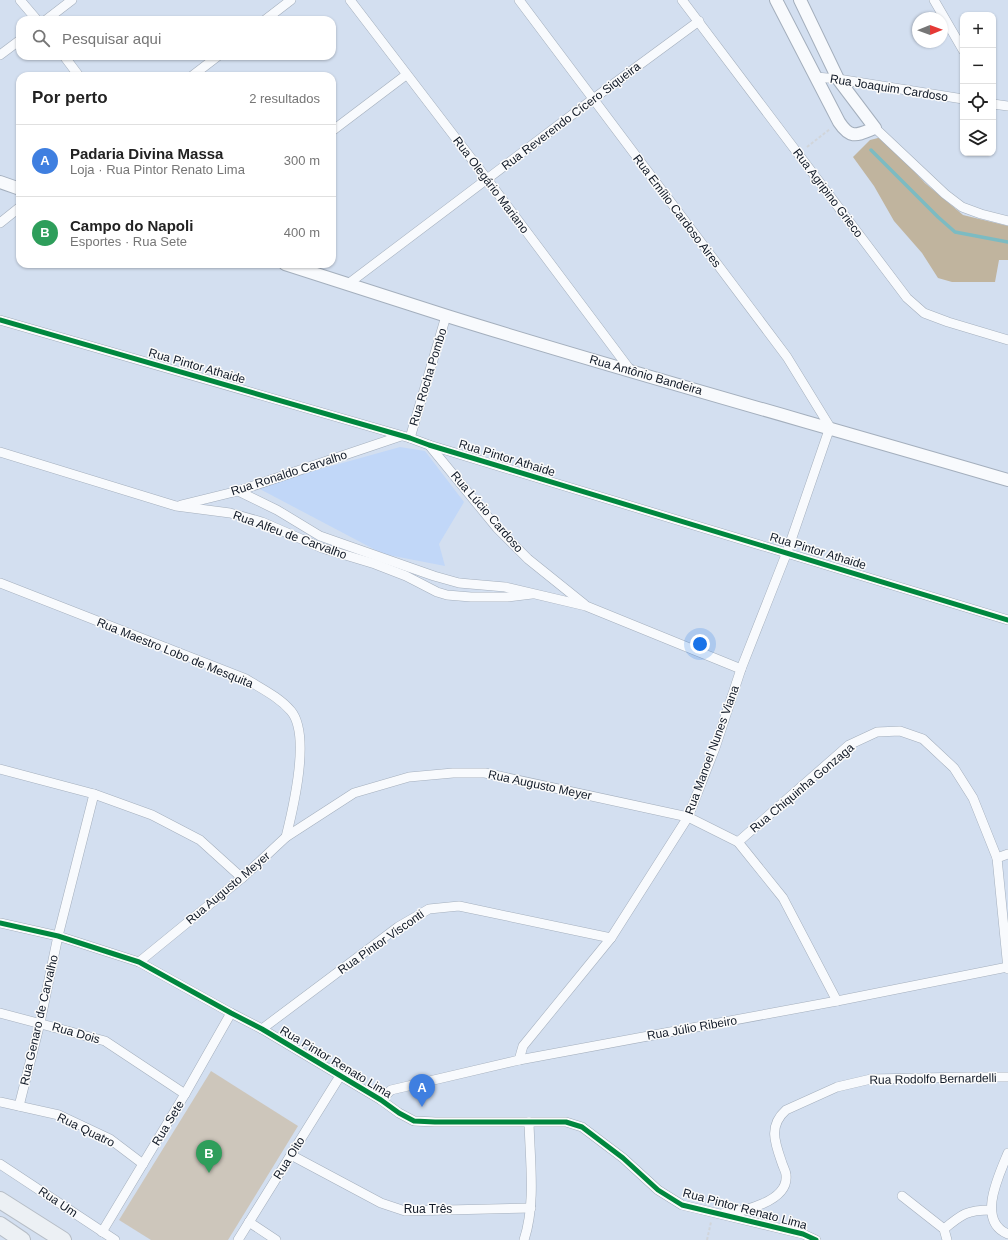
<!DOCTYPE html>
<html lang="pt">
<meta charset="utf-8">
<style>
:root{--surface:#fff;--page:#f2f2f2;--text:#222;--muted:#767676;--line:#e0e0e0;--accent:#545e6d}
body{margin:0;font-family:Helvetica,sans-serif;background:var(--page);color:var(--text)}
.controls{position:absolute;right:12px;top:12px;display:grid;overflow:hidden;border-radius:8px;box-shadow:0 1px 3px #0004}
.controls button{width:36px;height:36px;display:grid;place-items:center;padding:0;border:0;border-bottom:1px solid var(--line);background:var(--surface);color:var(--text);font:20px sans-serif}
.compass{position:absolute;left:912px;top:12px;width:36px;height:36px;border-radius:50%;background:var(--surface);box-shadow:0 1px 3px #0004;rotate:89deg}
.you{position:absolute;left:700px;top:644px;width:14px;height:14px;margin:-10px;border:3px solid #fff;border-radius:50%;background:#1a73e8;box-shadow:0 0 0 6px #1a73e833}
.badge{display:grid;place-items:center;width:26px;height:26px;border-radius:50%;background:var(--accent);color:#fff;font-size:13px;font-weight:700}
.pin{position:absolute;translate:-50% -33px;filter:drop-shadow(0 1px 2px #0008)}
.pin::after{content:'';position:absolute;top:21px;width:14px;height:12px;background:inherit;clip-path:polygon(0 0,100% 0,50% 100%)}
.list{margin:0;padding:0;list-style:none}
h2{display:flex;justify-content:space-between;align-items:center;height:52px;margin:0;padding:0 16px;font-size:17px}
h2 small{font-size:13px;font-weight:400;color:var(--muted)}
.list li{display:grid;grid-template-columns:26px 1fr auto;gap:12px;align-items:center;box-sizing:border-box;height:72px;padding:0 16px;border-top:1px solid var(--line)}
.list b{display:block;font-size:15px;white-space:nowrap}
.list p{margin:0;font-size:13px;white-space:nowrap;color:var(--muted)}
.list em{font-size:13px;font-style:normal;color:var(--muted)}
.icon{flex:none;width:22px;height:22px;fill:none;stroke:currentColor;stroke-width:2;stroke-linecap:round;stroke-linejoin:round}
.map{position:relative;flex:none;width:1008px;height:1240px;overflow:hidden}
.search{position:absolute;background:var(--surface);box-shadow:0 1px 3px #0004;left:16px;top:16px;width:320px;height:44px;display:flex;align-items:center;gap:10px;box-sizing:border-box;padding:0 14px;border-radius:12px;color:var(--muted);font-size:15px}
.panel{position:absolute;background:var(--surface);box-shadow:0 1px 3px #0004;left:16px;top:72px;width:320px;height:196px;border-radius:12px}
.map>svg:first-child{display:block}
.built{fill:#c1d7f8}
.green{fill:#cdc6bb}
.forest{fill:#c0b49e}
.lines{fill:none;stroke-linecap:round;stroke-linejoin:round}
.stream{stroke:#7cbbc2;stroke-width:3.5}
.minor-casing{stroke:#a4afbd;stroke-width:10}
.tertiary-casing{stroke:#a4afbd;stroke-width:14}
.trunk-casing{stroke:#b6bdc6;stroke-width:18}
.path{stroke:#d1d5da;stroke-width:2;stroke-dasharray:3 2;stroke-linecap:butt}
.minor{stroke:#f8fafd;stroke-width:9}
.tertiary{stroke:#f8fafd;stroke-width:12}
.trunk{stroke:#ecf0f4;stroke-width:16}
.cycleway-casing{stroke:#fbfbfb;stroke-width:8}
.cycleway{stroke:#00873e;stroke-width:5}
.labels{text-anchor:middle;stroke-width:3;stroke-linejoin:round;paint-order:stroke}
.street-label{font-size:12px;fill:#101927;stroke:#fbfbfb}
</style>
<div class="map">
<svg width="1008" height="1240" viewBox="0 0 1008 1240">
<rect width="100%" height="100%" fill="#d3dff0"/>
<polygon class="built" points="400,447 425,451 464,502 439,544 445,566 383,554 256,487"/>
<polygon class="green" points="211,1071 298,1126 228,1240 151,1240 119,1220"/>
<polygon class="forest" points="882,137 925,183 963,215 1008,226 1008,260 999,260 995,282 952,282 938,278 922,253 894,221 874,186 853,157 870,140"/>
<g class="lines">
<polyline class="stream" points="871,150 938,217 955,232 1008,242"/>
<g class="minor-casing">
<g id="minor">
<polyline points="20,0 37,20"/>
<polyline points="350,0 487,179 631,371"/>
<polyline points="682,0 907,298 924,313 948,322 1008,340"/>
<polyline points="934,0 963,50"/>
<polyline points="46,20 72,0"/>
<polyline points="265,20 291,0"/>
<polyline points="0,55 20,40"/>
<polyline points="64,56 79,76"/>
<polyline points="192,76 218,56"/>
<polyline points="816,77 838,79 963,99"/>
<polyline points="993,104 1008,106"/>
<polyline points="875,128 945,194 962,207 981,214 1008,221"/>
<polyline points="332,131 406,75"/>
<polyline points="0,223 20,207"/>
<polyline points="348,284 593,99 699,21"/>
<polyline points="0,320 410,438 429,445 1008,620"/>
<polyline points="410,438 446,316"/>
<polyline points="429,445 497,528 528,559 584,604"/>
<polyline points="0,452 176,506 230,513 262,522 322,548 375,564 406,576 437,592 447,595 471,597 507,597 532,594"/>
<polyline points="238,491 277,510 320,536 434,576 459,583 505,587 586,606 741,669"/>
<polyline points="181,505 238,491 401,436"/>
<path d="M 0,583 L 246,679 C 262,689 279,697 291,711 C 311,735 293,809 286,837"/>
<polyline points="0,769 94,794 152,815 200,840 242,878"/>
<polyline points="738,842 849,745 877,732 900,731 923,739 954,768 973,798 997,858 1008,969"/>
<polyline points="997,858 1008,854"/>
<polyline points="0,923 58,936 139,962 231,1013 262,1029 381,1100 399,1113 414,1121 435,1122 566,1122 582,1127 623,1158 658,1190 682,1205 803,1234 816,1240"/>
<polyline points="139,962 242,878 286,837 354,793 409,777 453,773 485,773 688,817 738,842 783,898 837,1001"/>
<polyline points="0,1013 105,1041 185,1094"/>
<polyline points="262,1029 398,927 429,909 459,906 611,938"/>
<polyline points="519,1060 523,1046 611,938 688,817 715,748 741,669 787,552 830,427 787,357 519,0"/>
<polyline points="381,1100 391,1090 519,1060 837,1001 1008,967"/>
<polyline points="0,1102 59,1115 110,1139 143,1164"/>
<polyline points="19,1106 40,1023 58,936 94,794"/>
<path d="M 1008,1153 C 999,1175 976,1221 1008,1234"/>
<polyline points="291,1155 381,1203 405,1211 531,1208"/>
<polyline points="0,1164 115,1240"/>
<polyline points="902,1196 944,1229 947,1240"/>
<path d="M 724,1213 C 743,1212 789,1201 786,1175 C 786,1171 783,1167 782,1163 C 775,1143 768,1126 786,1110 L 837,1087 L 871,1079 L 968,1077 L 1008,1077"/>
<polyline points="249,1222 276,1240"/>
<path d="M 944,1229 C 962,1214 967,1210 991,1210"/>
<polyline points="102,1232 185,1094 231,1013"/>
<polyline points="238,1240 340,1076"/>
<path d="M 524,1240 C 536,1204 530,1161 529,1122"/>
</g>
</g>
<g class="tertiary-casing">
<g id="tertiary">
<path d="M 776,0 L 839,122 C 851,140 857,135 875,128 L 838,79 L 800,0"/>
<polyline points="0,182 20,189"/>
<path d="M 285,264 C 339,281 393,299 447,316 C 633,374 821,425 1008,480"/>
</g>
</g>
<g class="trunk-casing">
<g id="trunk">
<polyline points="0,1200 63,1240"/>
<polyline points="0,1225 22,1240"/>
</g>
</g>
<g class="path">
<polyline points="807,147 830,129"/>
<polyline points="707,1240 711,1222"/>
</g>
<use href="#minor" class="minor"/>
<use href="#tertiary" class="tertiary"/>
<use href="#trunk" class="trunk"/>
<g class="cycleway-casing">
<g id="cycleway">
<polyline points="0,320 410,438 429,445 1008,620"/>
<polyline points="0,923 58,936 139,962 231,1013 262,1029 381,1100 399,1113 414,1121 435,1122 566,1122 582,1127 623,1158 658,1190 682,1205 803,1234 816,1240"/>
</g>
</g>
<use href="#cycleway" class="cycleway"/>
</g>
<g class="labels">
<g class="street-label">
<text transform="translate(889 88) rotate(9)" y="4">Rua Joaquim Cardoso</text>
<text transform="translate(571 116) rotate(-37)" y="4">Rua Reverendo Cícero Siqueira</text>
<text transform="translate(491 185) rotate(53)" y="4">Rua Olegário Mariano</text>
<text transform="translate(828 193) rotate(53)" y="4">Rua Agripino Grieco</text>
<text transform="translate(677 211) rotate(53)" y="4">Rua Emílio Cardoso Aires</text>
<text transform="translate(197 366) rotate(16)" y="4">Rua Pintor Athaide</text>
<text transform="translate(646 375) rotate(16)" y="4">Rua Antônio Bandeira</text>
<text transform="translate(428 377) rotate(-73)" y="4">Rua Rocha Pombo</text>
<text transform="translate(507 458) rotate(17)" y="4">Rua Pintor Athaide</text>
<text transform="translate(289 473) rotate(-18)" y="4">Rua Ronaldo Carvalho</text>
<text transform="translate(487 512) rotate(49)" y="4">Rua Lúcio Cardoso</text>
<text transform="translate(290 535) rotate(20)" y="4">Rua Alfeu de Carvalho</text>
<text transform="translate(818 551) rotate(17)" y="4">Rua Pintor Athaide</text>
<text transform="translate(175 653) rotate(22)" y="4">Rua Maestro Lobo de Mesquita</text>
<text transform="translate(712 750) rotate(-70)" y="4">Rua Manoel Nunes Viana</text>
<text transform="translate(540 785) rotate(12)" y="4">Rua Augusto Meyer</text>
<text transform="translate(802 788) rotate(-40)" y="4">Rua Chiquinha Gonzaga</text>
<text transform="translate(228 888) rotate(-40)" y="4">Rua Augusto Meyer</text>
<text transform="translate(381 942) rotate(-35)" y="4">Rua Pintor Visconti</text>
<text transform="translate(39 1020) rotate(-77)" y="4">Rua Genaro de Carvalho</text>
<text transform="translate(692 1028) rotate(-10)" y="4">Rua Júlio Ribeiro</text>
<text transform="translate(76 1033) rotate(16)" y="4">Rua Dois</text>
<text transform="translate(336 1062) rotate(31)" y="4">Rua Pintor Renato Lima</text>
<text transform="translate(933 1079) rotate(-1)" y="4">Rua Rodolfo Bernardelli</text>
<text transform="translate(168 1123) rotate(-59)" y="4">Rua Sete</text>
<text transform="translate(86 1130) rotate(26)" y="4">Rua Quatro</text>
<text transform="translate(289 1158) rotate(-58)" y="4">Rua Oito</text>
<text transform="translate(58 1202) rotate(34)" y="4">Rua Um</text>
<text x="428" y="1213">Rua Três</text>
<text transform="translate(745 1209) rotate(15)" y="4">Rua Pintor Renato Lima</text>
</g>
</g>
</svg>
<div class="controls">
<button>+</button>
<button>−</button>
<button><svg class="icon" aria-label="locate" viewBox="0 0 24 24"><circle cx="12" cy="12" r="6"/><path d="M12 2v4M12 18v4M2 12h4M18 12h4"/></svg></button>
<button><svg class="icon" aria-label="layers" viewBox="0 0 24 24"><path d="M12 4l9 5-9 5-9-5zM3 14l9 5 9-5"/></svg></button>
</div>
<svg class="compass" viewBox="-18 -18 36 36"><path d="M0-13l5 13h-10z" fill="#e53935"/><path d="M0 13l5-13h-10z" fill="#767676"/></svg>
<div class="you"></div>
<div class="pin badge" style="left:422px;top:1107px;background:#3f7fe0">A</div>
<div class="pin badge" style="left:209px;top:1173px;background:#2e9e5b">B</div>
<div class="search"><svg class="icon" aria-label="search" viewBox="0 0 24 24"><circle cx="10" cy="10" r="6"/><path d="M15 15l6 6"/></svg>Pesquisar aqui</div>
<section class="panel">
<h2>Por perto<small>2 resultados</small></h2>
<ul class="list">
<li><span class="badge" style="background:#3f7fe0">A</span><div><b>Padaria Divina Massa</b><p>Loja · Rua Pintor Renato Lima</p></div><em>300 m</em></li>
<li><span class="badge" style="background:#2e9e5b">B</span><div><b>Campo do Napoli</b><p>Esportes · Rua Sete</p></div><em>400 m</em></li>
</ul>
</section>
</div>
